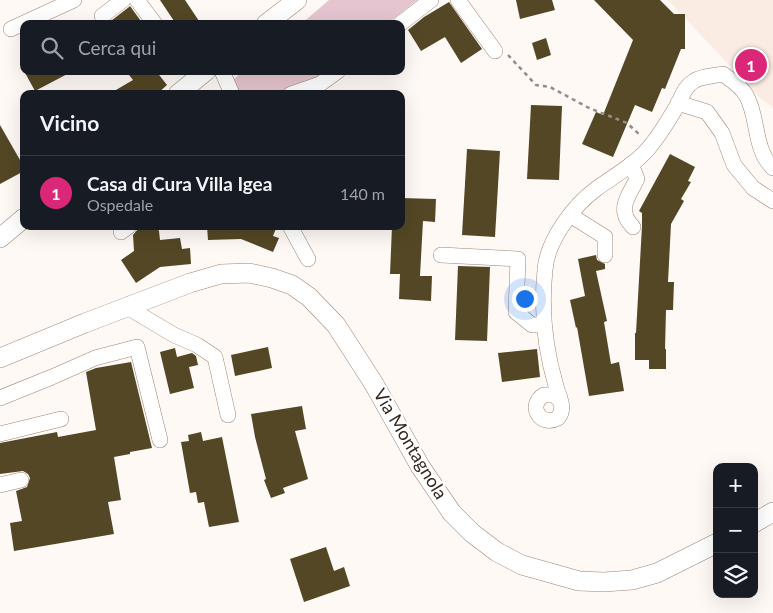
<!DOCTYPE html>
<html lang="it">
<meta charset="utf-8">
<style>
:root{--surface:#171b24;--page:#242831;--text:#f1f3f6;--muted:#9ea1a6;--line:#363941;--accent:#db2777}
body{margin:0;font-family:Lato,sans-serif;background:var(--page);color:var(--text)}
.controls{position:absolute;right:15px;bottom:15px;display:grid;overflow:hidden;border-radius:10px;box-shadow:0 5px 20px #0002}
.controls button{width:45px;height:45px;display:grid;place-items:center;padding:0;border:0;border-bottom:1px solid var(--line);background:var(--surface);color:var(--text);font:25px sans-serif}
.you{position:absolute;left:524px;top:298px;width:18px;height:18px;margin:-12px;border:4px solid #fff;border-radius:50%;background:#1a73e8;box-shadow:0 0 0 8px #1a73e833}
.badge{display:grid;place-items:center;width:32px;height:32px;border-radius:50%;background:var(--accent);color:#fff;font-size:16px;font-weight:700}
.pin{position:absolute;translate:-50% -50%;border:2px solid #fff;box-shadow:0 1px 5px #0006}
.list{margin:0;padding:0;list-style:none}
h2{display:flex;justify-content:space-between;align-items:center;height:65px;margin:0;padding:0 20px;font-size:21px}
h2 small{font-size:16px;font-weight:400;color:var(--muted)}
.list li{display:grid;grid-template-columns:32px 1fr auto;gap:15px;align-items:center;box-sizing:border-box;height:75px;padding:0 20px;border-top:1px solid var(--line)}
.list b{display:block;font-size:19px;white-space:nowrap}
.list p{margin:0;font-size:16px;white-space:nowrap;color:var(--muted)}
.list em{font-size:16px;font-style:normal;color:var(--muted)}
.icon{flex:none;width:28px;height:28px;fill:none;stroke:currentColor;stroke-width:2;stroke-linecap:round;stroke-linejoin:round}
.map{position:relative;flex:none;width:773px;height:613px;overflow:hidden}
.search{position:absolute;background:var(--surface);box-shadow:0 5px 20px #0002;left:20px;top:20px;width:385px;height:55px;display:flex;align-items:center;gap:12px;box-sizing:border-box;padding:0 18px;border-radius:10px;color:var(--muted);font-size:19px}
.panel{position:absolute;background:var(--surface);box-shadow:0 5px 20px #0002;left:20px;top:90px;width:385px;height:140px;border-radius:10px}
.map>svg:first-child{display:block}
.built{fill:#faece2}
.green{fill:#e5c5cf}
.building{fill:#534725}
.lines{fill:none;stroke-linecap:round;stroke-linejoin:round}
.minor-casing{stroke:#9d8471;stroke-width:16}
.major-casing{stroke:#9d8471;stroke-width:20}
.path{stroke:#948c86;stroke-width:2.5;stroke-dasharray:4 4;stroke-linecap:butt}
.minor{stroke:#fff;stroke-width:15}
.major{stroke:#fff;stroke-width:19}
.labels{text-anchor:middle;stroke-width:5;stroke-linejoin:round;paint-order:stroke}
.street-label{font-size:18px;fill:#322820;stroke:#fff}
</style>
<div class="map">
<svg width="773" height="613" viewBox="0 0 773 613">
<rect width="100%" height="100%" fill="#fff9f5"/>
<polygon class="built" points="668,0 773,0 773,107 760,98"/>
<g class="green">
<polygon points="329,0 417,0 387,24 301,24"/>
<polygon points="243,71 326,71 309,84 270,94 237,94 232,81"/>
</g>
<g class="building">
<polygon points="160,0 185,0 201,24 176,24"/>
<polygon points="516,0 552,0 555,10 520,19"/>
<polygon points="594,0 660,0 674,14 685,14 685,49 681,49 665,89 662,88 652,112 635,105 613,157 582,144 596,112 603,115 633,40"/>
<polygon points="449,2 482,49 461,63 445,37 421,51 408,30 424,17"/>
<polygon points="130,6 143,24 107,24 129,7"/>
<polygon points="546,38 551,55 537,60 532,43"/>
<polygon points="24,71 73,71 35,91"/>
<polygon points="126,71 156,71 167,85 157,94 109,94 133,80"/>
<polygon points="531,105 562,106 559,180 527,179"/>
<polygon points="0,125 24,167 24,171 0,184"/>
<polygon points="467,149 500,151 495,237 462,235"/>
<polygon points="670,154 695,167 688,181 691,182 681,199 684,201 671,224 668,282 674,282 673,310 666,310 665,349 666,349 666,369 649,369 649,360 635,360 635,333 636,333 642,226 642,213 639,211"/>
<polygon points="401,198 436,199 435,222 423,221 420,276 432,276 431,301 399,299 400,274 390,274 392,226 401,226"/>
<polygon points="143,226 156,226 159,231 160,240 180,238 182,249 190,248 191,264 160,267 136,283 121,260 134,251 133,235 138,229"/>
<polygon points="207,226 277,226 273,236 279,238 273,252 241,239 208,240"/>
<polygon points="596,255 597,260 605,264 605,269 596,271 607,321 604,322 611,364 619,362 624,391 589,396 577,327 576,328 570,300 585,296 578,259"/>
<polygon points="458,266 490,267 487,341 455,340"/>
<polygon points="268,347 272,368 235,376 231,355"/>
<polygon points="175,348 177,357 192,353 196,356 198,365 189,367 194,388 170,394 160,352"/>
<polygon points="537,349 540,377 502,382 498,353"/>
<polygon points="131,362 152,448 130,452 130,454 114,457 121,500 108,502 114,534 14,551 10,523 22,521 16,491 27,487 30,478 28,474 23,471 0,474 0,443 57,432 58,437 96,430 86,372 96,368"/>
<polygon points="302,406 306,429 295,431 308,479 283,488 285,493 271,498 264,480 266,479 255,437 251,414"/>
<polygon points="201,432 203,441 222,437 239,522 209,527 204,502 198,503 196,492 190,493 181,442 189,441 188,435"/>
<polygon points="326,547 334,571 344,567 350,586 304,602 290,559"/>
</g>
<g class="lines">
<g class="minor-casing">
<g id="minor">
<polyline points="137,0 155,24"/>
<polyline points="458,0 495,51"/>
<polyline points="102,16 123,0"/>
<polyline points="400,24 431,0"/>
<polyline points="11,29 74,0"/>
<polyline points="222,71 232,94"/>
<polyline points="291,94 320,84 338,71"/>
<polyline points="678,103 707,112 722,133 734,165 753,188 773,201"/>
<path d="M 631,164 L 637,179 C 628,197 616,210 633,227"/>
<polyline points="570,215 605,237 605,255"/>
<polyline points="290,226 308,259"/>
<polyline points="121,232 129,226"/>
<polyline points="441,255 518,259 516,312 532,325 544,325"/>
<polyline points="127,307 174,335 197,345 215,357 228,415"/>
<polyline points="0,398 52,377 95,358 137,347 160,440"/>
<path d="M 561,402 L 555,395 L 544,395 C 527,405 540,428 558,418 C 566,408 559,397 556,386 C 545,349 541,308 545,270 C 547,241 573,206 596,189 C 615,175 638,163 652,144 C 662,132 669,119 677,106 C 682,97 684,87 694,81 C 701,76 714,76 723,74 C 731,80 741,86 746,95 C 759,117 753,149 773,168"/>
<polyline points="0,434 61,419"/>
<polyline points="0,485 21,480"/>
</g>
</g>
<g class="major-casing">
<g id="major">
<polyline points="266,24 297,0"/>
<polyline points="178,94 206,71"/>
<polyline points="0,238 24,218"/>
<polyline points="0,358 85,323 190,283 221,274 249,273 272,278 292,285 309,297 336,325 374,384 420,466 452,513 472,533 497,552 522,565 579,581 604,582 632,580 657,573 717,543"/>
<polyline points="754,523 773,512"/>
</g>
</g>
<polyline class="path" points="508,55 536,85 550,87 589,108 627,123 641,136"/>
<use href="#minor" class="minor"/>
<use href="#major" class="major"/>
</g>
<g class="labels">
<g class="street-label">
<text transform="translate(410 444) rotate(59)" y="6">Via Montagnola</text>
</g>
</g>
</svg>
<div class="controls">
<button>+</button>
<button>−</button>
<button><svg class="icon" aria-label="layers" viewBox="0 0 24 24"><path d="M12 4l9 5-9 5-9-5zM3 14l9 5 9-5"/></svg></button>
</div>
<div class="you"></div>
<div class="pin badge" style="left:751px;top:65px">1</div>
<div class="search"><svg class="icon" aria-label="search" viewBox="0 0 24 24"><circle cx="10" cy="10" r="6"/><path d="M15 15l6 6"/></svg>Cerca qui</div>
<section class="panel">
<h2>Vicino<small></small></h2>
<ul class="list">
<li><span class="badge">1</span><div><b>Casa di Cura Villa Igea</b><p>Ospedale</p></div><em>140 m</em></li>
</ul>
</section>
</div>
